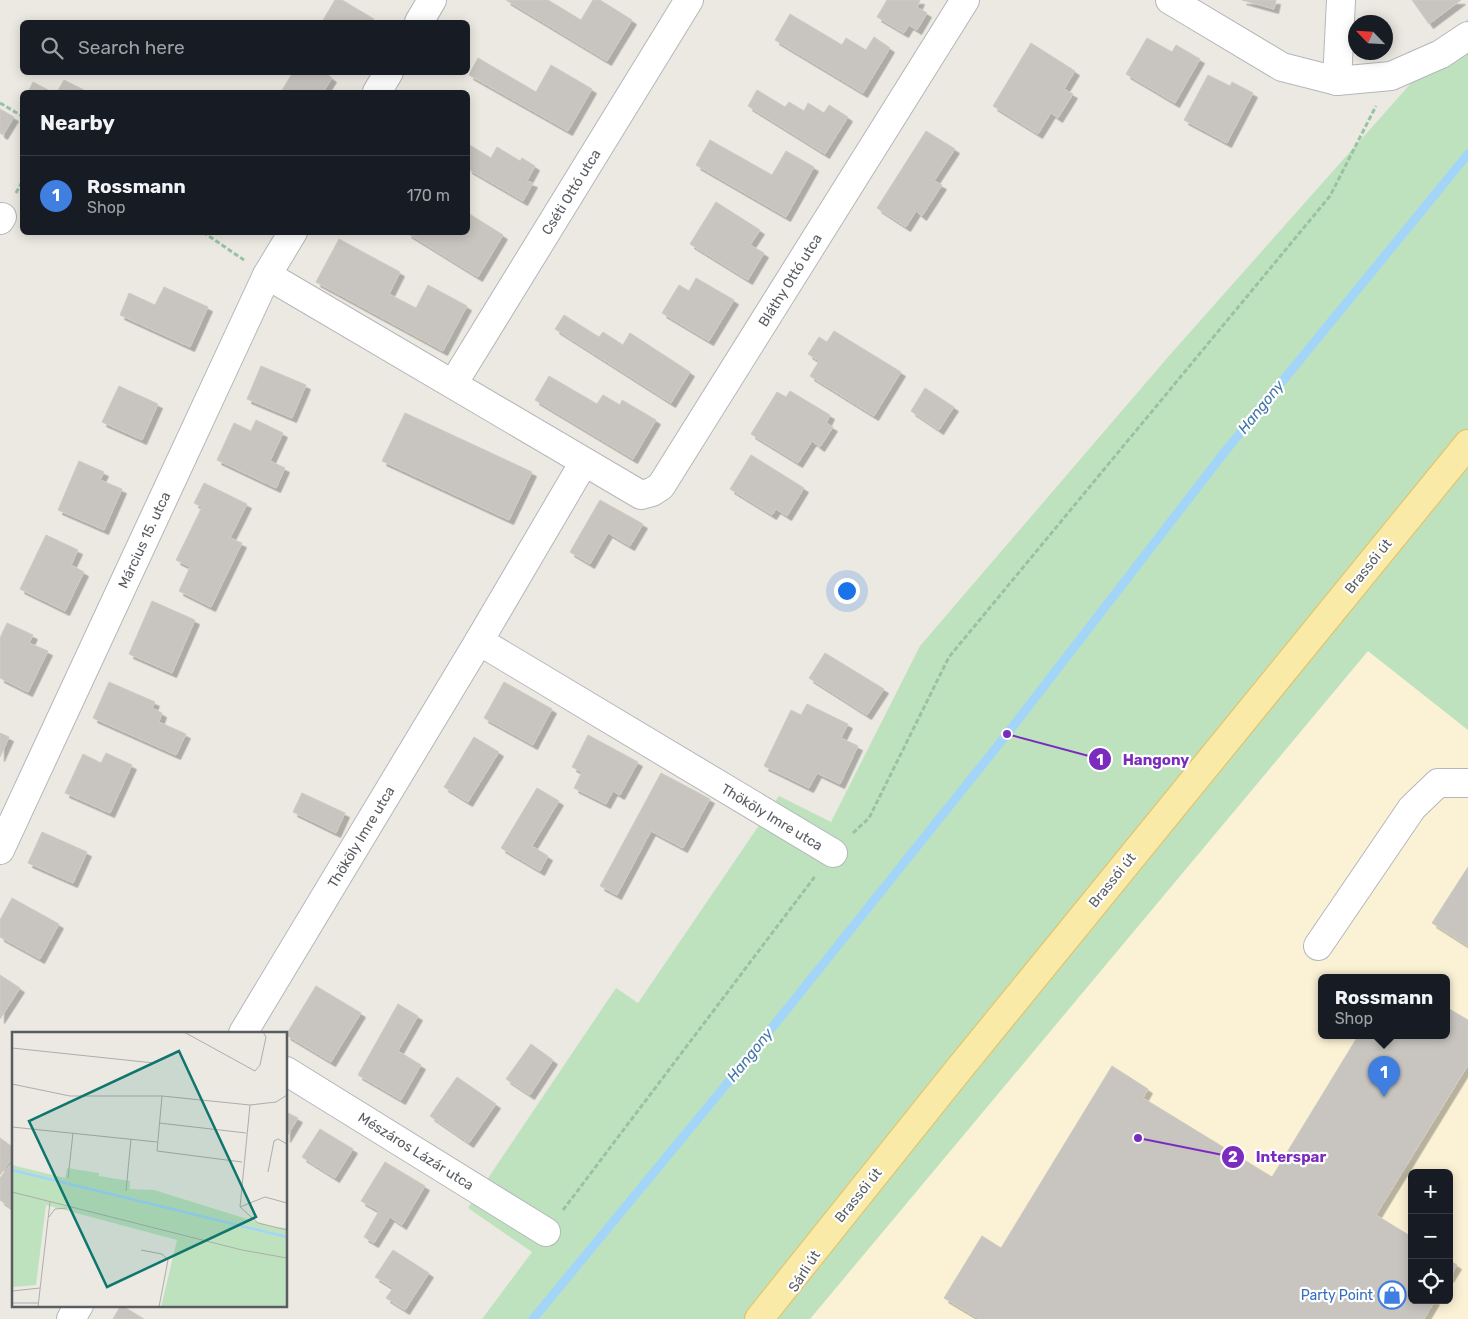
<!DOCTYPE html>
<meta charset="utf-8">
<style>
:root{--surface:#171b24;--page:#242831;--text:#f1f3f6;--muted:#9ea1a6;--line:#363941;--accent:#b45309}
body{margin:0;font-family:Rubik,sans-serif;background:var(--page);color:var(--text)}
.controls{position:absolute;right:15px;bottom:15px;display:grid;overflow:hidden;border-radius:8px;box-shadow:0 2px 12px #0003}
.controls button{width:45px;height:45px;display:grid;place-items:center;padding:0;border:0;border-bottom:1px solid var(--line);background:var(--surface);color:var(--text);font:25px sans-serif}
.compass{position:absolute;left:1348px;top:15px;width:45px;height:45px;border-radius:50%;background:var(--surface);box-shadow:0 2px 12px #0003;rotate:295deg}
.you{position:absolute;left:846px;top:590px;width:18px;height:18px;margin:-12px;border:4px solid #fff;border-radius:50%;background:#1a73e8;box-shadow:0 0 0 8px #1a73e833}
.badge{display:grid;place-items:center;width:32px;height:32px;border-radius:50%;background:var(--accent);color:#fff;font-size:16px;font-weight:700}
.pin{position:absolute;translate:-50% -41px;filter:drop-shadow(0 1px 2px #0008)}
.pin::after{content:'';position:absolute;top:26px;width:18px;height:15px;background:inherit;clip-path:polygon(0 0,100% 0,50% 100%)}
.popup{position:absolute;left:1318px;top:974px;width:132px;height:65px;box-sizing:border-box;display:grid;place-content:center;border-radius:8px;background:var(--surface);filter:drop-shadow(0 1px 4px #0005);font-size:16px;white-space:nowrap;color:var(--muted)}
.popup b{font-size:19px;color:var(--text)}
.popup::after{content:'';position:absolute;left:50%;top:100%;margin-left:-10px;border:10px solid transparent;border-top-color:var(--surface)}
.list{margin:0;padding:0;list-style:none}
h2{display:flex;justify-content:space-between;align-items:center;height:65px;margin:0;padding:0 20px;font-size:21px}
h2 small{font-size:16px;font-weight:400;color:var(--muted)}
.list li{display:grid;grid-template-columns:32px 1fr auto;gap:15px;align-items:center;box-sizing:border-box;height:80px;padding:0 20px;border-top:1px solid var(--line)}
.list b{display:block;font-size:19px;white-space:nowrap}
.list p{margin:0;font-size:16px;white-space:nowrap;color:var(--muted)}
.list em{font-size:16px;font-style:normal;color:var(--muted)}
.icon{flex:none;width:28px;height:28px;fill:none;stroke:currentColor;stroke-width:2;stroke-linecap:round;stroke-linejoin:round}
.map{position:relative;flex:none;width:1468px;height:1319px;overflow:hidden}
.search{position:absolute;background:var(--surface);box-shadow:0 2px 12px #0003;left:20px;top:20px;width:450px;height:55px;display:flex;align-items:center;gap:12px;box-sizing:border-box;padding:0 18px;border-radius:8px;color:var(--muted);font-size:19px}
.panel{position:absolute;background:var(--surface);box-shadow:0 2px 12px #0003;left:20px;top:90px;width:450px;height:145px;border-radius:8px}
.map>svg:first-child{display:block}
.commercial{fill:#fbf2d6;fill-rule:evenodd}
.green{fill:#bfe2be}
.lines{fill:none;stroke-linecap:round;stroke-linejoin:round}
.stream{stroke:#a3d5f9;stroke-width:9}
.building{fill:#c8c5c0;stroke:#cfcac0;filter:url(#shadow)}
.minor-casing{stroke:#b3b7bb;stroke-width:30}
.major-casing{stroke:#e7be5e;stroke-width:30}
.path{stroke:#98c2a3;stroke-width:3;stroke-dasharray:5 2.5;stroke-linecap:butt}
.minor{stroke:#fff;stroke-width:28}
.major{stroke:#f9eaa8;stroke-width:28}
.labels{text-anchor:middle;stroke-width:4.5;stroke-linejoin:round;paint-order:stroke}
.street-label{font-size:14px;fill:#595d61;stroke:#fff}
.shop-label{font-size:14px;fill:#366cbe;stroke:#fff;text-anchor:end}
.water-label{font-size:15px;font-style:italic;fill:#4277a9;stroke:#fff}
.inset-river{fill:none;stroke:#a3d5f9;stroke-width:2.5}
.inset-road{fill:none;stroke:#adadaa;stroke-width:1}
.view{fill:#0f766e;fill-opacity:0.15;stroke:#0f766e;stroke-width:2.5}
.inset-edge{fill:none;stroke:#595d61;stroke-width:2.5}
.leader{fill:none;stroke:#7b2cbf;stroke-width:2}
.callout-dot{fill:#7b2cbf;stroke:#fff;stroke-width:2}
.mark-label{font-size:15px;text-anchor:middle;font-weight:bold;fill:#fff}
.callout-label{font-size:15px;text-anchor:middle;font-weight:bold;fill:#7b2cbf;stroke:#fff;stroke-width:4.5;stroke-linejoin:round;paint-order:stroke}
</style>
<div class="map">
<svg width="1468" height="1319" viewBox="0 0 1468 1319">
<defs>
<filter id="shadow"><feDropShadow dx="4.5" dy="4.5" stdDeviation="0" flood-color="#0004"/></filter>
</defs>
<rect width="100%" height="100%" fill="#ebe9e1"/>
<path class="commercial" d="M 1368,651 L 1468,730 L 1468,1319 L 810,1319 ZM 1322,978 L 1446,978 L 1446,1036 L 1322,1036 ZM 1412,1173 L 1449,1173 L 1449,1300 L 1412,1300 Z"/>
<polygon class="green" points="1468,19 1468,730 1368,651 810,1319 482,1319 532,1252 468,1208 616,988 638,1003 779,796 831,822 920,646 1168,357"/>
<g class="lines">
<polyline class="stream" points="533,1319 739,1069 1007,734 1223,454 1468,154"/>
</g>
<g class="building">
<polygon points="335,0 342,0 374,19 371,22 322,22"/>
<polygon points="506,0 548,0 581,20 593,0 600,0 632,20 607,61"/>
<polygon points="887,0 920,0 917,7 927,13 917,30 909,25 904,33 877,17"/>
<polygon points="1242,0 1276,0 1274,9"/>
<polygon points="1412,0 1461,0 1429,24"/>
<polygon points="790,14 842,45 846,38 866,50 874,37 890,48 863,93 775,40"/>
<polygon points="1147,38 1172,52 1176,45 1200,59 1175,103 1126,74"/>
<polygon points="1031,43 1075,71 1064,89 1073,94 1058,118 1051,113 1038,134 993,106"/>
<polygon points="478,58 536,92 551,65 592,89 568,131 469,75"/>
<polygon points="293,72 308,72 312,75 314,72 324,72 332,78 323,92 281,92"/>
<polygon points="1208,75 1230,86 1232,82 1253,93 1227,143 1184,120"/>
<polygon points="64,80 84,90 83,92 57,92"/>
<polygon points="33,82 52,92 28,92"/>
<polygon points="757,90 785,107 789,102 804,111 808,103 824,113 829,105 848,117 825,154 748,106"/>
<polygon points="0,109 14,117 3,135 0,133"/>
<polygon points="926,131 955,149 934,181 942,185 922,216 916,211 906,227 877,208"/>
<polygon points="710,140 772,175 786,151 814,167 786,217 696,165"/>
<polygon points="468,144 491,158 497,147 520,161 522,158 535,166 527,181 533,183 523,201 468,169"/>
<polygon points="716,202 760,230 750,245 764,253 748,280 690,244"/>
<polygon points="468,213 503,235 478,277 407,233 468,232"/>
<polygon points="339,239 400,272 389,294 416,308 428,285 467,306 443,351 316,282"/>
<polygon points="696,278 734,300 709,341 662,313 679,285 689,291"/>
<polygon points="164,287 208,307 190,347 120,315 129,293 155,305"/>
<polygon points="564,315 599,337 603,332 623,345 630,333 690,372 671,403 555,329"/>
<polygon points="834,331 901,372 874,416 810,376 819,361 808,354 819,337 827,342"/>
<polygon points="261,366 306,385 292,418 247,399"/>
<polygon points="549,376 597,404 603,395 620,405 622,400 656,420 633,459 535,400"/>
<polygon points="119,386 158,404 142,440 102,422"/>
<polygon points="925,388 954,407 939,430 911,411"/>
<polygon points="790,391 830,415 826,423 833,427 820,447 812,441 798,463 751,434 777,392 786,397"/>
<polygon points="405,413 532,472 509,520 382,461"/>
<polygon points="256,420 283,433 270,461 285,468 276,488 217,460 234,423 251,431"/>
<polygon points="751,455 804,488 787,516 776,509 772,515 730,489"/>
<polygon points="79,461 104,472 100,480 122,489 104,530 58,510"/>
<polygon points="204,483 247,504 230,538 242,543 211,607 179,591 190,567 176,560 202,507 194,503"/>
<polygon points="600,500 643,524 630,546 608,533 590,564 570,552"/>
<polygon points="46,535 78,550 71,565 84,572 65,611 20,589"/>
<polygon points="152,601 195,620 172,673 129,654"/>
<polygon points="7,623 33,635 29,643 48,651 28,692 0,678 0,638"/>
<polygon points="825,653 884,689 867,715 809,678"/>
<polygon points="109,682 155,702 152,708 162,713 159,722 186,734 176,755 93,718"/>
<polygon points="504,682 552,709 533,745 484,718"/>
<polygon points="807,704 848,724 841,738 858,746 840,784 817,773 809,788 764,766 791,710 801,715"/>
<polygon points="0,733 9,737 0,757"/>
<polygon points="588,735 638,762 620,795 613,791 606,804 574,788 582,772 572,767"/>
<polygon points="474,737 499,752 468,802 444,787"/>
<polygon points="106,753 132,765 110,813 65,793 83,754 101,763"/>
<polygon points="661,773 710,799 683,848 651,831 617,895 600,886"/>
<polygon points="537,788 559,801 532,846 548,856 540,871 501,848"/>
<polygon points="302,793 345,813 336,833 293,812"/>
<polygon points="42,832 87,852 73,883 28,863"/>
<polygon points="1468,867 1468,946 1432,923"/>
<polygon points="12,898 59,924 40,959 0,937 0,920"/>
<polygon points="0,975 20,988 0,1019"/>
<polygon points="316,986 361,1013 331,1062 286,1035"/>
<polygon points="398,1004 418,1016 398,1051 421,1065 401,1100 358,1075"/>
<polygon points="1446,1007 1468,1020 1468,1065 1376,1215 1412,1237 1412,1300 1435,1300 1424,1319 979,1319 944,1298 982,1236 1001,1248 1112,1066 1148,1089 1143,1098 1272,1177 1358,1036 1446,1036"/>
<polygon points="531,1044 553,1060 530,1095 506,1079"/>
<polygon points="457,1077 496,1104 469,1143 430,1116"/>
<polygon points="286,1112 298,1118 286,1138"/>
<polygon points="320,1129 353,1149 335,1178 302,1157"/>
<polygon points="0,1138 14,1148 14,1156 0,1175"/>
<polygon points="14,1160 14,1208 13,1209 0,1200 0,1178"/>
<polygon points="385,1162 425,1186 402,1225 390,1217 374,1243 364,1237 379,1211 361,1201"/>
<polygon points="393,1250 429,1273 405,1310 386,1298 393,1288 375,1277"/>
<polygon points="1449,1260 1457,1265 1449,1278"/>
<polygon points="121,1305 144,1319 113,1319"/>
</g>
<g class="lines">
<g class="minor-casing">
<g id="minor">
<polyline points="1170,0 1282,67 1337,81 1391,76 1441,54 1468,36"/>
<polyline points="419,22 432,0"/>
<polyline points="1337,81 1341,0"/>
<polyline points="377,92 389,72"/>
<polyline points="0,220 2,217"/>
<polyline points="267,275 641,495 652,492 661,486 965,0"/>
<polyline points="453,384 689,0"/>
<polyline points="479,641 833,853"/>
<polyline points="0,850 267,275 293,232"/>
<polyline points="1318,946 1412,808 1438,783 1468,783"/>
<polyline points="243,1033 479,641 584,462"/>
<polyline points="286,1071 546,1232"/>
<polyline points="71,1319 79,1305"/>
</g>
</g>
<g class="major-casing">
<polyline id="major" points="759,1319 955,1074 1468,444"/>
</g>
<g class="path">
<polyline points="0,103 22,116"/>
<polyline points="16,193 22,182"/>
<polyline points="203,232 244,260"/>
<polyline points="853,833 869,818 949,657 1330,196 1376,106"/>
<polyline points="563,1210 816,875"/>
</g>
<use href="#minor" class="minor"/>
<use href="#major" class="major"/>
</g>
<defs>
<g id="shop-ring" transform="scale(1.4375)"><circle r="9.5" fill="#fff" stroke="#3f7fe0" stroke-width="1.5"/><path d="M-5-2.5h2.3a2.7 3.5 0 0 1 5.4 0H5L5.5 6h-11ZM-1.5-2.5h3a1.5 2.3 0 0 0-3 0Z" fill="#3f7fe0"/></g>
</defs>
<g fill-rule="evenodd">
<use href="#shop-ring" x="1392" y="1295"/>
</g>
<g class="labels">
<g class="street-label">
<text transform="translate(571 192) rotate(-58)" y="5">Cséti Ottó utca</text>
<text transform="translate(790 280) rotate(-58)" y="5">Bláthy Ottó utca</text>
<text transform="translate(144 540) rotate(-65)" y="5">Március 15. utca</text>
<text transform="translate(1368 566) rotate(-51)" y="5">Brassói út</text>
<text transform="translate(772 817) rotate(31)" y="5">Thököly Imre utca</text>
<text transform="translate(361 837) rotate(-59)" y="5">Thököly Imre utca</text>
<text transform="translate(1112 880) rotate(-51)" y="5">Brassói út</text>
<text transform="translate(416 1151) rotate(32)" y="5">Mészáros Lázár utca</text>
<text transform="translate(858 1195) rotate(-51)" y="5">Brassói út</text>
<text transform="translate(804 1271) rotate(-57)" y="5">Sárli út</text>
</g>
<g class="shop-label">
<text x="1373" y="1300">Party Point</text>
</g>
<g class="water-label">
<text transform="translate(1261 407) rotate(-51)" y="5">Hangony</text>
<text transform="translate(750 1055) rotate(-51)" y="5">Hangony</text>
</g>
</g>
<g transform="translate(12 1032)">
<rect width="275" height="275" fill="#ebe9e1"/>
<path d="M 0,133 L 53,146 L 55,136 L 87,141 L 87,144 L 118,149 L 118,157 L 142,158 L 261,195 L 275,196 L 275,275 L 149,275 L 165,208 L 34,173 L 24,253 L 0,255 Z" fill="#bfe2be"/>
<path class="inset-river" d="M 0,138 L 275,205"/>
<path class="inset-road" d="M 172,0 L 243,39 L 248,33 L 254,5 L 251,0M 0,16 L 142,31M 0,52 L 58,64 L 150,64 L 238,73 L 264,70 L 275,63M 150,64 L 145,119 L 230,130M 238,73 L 228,175 L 246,191 L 275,198M 147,91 L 234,101M 0,95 L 145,110M 256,140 L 262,109 L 266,107 L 275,112M 56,146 L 61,101M 114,159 L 119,107M 0,160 L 230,218 L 275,226M 228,175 L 253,165 L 275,171M 37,185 L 43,177 L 55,176M 129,218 L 150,222 L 156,228 L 147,275M 0,259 L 28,256M 0,271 L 27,271M 26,275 L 38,170"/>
<path class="view" d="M 167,19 L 244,185 L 95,255 L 17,89 Z"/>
<rect width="275" height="275" class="inset-edge"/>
</g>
<path class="leader" d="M1007 734L1100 759M1138 1138L1233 1157"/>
<g class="callout-dot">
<circle cx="1007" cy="734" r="5"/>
<circle cx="1138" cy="1138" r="5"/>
<circle cx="1100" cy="759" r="12"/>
<circle cx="1233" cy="1157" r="12"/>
</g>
<g class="mark-label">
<text x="1100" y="765">1</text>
<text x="1233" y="1162">2</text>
</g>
<g class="callout-label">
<text x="1156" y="765">Hangony</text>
<text x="1291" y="1162">Interspar</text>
</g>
</svg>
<div class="controls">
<button>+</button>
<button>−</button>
<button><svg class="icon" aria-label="locate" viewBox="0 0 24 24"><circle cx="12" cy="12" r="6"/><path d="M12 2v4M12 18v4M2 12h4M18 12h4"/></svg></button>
</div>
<svg class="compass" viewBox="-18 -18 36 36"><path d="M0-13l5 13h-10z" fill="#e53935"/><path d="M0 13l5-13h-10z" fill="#9ea1a6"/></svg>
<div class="you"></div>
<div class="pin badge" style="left:1384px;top:1097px;background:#3f7fe0">1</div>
<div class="popup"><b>Rossmann</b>Shop</div>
<div class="search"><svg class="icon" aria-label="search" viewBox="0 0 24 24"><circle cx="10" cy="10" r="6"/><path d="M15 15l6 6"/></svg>Search here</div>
<section class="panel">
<h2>Nearby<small></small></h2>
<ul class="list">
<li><span class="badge" style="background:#3f7fe0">1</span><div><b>Rossmann</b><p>Shop</p></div><em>170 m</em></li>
</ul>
</section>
</div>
